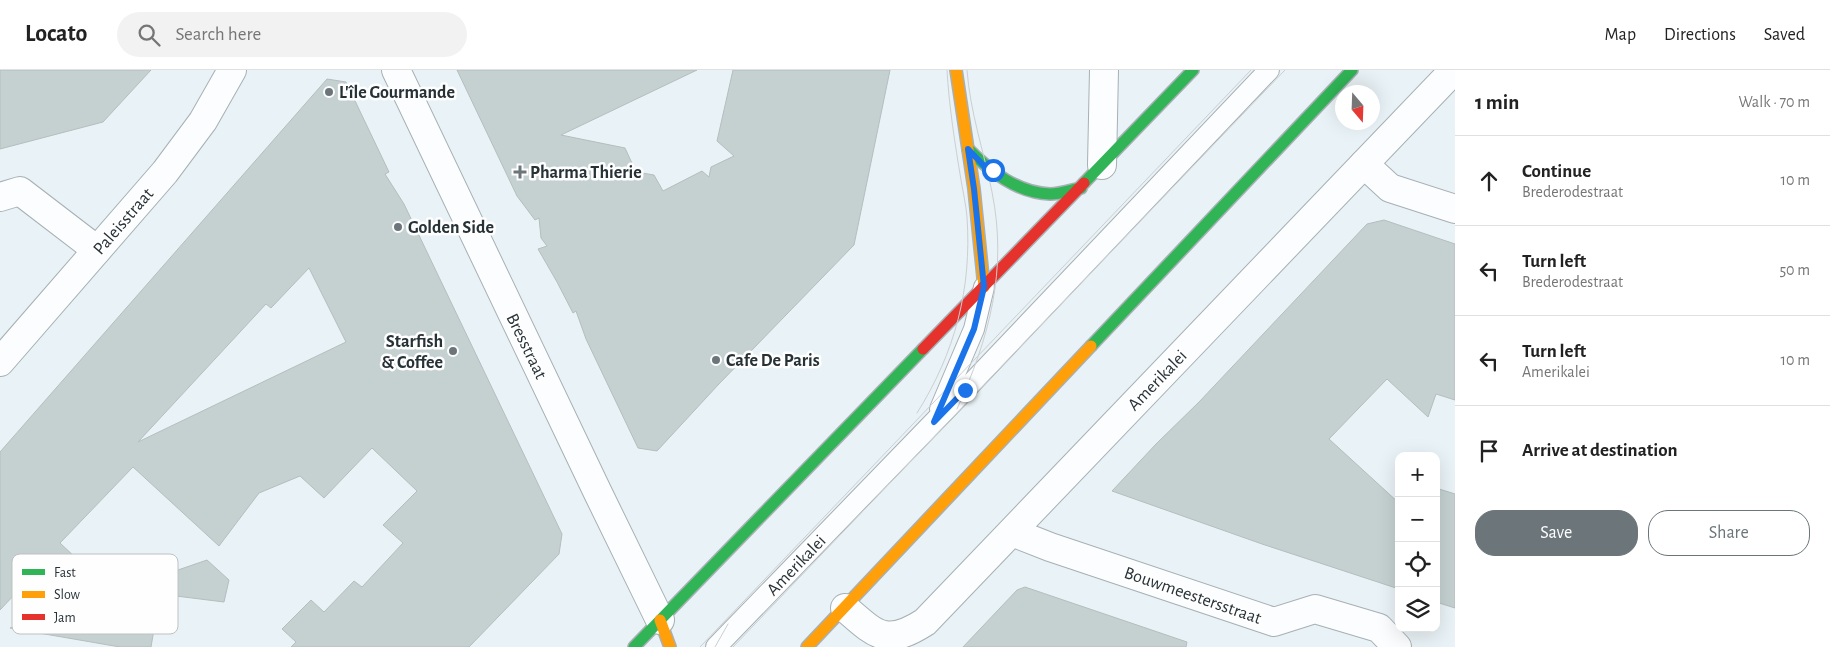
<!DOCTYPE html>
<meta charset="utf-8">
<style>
:root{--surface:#fff;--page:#f2f2f2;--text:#222;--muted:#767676;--line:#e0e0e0;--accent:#6b757a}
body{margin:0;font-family:"Alegreya Sans",sans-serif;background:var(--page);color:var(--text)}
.controls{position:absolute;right:15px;bottom:15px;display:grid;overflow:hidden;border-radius:10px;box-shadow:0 5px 20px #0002}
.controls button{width:45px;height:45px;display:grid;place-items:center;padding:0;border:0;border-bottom:1px solid var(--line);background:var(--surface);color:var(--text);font:25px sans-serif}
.compass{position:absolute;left:1335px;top:15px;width:45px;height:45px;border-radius:50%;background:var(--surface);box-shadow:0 5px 20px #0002;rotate:161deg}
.stop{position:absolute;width:15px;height:15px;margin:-11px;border:4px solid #1a73e8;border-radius:50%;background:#fff}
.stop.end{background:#1a73e8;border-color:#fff;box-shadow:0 1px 5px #0008}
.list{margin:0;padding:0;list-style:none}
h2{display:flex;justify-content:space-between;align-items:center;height:65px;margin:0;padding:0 20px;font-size:21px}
h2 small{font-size:16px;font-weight:400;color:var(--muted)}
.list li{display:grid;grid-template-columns:32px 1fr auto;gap:15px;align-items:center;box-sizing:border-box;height:90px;padding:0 20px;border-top:1px solid var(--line)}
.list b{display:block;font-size:19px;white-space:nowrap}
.list p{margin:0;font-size:16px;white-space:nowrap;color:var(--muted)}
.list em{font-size:16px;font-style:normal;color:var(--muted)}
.actions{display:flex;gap:10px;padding:15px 20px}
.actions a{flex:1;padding:11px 0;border:1px solid var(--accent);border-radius:20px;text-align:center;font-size:18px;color:var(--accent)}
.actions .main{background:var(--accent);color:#fff}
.icon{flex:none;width:28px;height:28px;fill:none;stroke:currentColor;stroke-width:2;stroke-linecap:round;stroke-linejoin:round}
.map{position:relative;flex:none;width:1455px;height:577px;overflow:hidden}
header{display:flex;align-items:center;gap:30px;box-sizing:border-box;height:70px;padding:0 25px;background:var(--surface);border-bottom:1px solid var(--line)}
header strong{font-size:24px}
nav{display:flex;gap:28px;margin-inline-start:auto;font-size:18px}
.search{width:350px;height:45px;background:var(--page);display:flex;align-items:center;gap:12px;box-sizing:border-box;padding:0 18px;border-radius:28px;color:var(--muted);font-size:19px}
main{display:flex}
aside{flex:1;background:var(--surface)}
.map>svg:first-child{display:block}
.building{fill:#c5d0d1;stroke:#b4bebf;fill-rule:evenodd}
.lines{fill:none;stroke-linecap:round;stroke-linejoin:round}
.lane-casing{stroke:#a7b0b4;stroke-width:22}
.street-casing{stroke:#a7b0b4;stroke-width:30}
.fast-casing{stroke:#a7b0b4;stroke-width:14}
.slow-casing{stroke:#a7b0b4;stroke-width:14}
.jam-casing{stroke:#a7b0b4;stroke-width:14}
.lane{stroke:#fcfdfe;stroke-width:20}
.street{stroke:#fcfdfe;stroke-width:28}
.fast{stroke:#30b455;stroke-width:11}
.slow{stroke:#ff9f0a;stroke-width:11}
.jam{stroke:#e5322d;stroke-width:11}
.tram{stroke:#cccfd1;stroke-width:1}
.route{stroke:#1a73e8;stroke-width:6}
.poi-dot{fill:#6b757a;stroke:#fefefe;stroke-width:2}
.labels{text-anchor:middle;stroke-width:5;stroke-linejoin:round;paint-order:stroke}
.poi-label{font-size:18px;font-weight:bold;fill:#273237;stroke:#fefefe;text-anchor:start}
.street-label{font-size:18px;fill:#273237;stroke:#fefefe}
.key{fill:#fefefe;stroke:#bec1c2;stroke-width:1}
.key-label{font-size:14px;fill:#273237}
</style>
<header>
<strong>Locato</strong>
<div class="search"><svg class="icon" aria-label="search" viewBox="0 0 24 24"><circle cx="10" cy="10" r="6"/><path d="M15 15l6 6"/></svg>Search here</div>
<nav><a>Map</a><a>Directions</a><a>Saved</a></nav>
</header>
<main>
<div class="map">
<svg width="1455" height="577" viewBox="0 0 1455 577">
<rect width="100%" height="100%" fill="#e9f2f6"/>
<g class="building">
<polygon points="0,0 151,0 103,52 0,79"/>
<polygon points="457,0 697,0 561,65 625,78 636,102 654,105 663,121 702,101 709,107 711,97 734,86 717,71 733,0 890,0 854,175 718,315 657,381 638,378 586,269 576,241 573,243 557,212 538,179 547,176 541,168 539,148 535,150 517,126"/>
<path d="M 327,9 L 346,12 L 389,102 L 385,104 L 404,134 L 562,464 L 559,484 L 469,577 L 291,577 L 296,572 L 282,559 L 311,530 L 324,542 L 354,511 L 362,517 L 403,473 L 383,455 L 417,421 L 372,378 L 324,428 L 300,406 L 259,423 L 219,476 L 133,397 L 60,473 L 93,504 L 88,531 L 207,490 L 229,510 L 224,532 L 160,524 L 151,577 L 120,577 L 10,558 L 43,547 L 44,493 L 0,540 L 0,382 ZM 309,198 L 346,272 L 138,372 L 266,234 L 271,238 Z"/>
<polygon points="1384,150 1455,174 1455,330 1436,324 1428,347 1387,309 1329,369 1399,433 1399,519 1262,474 1112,421 1156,374 1199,332 1367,154"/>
<polygon points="1436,418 1455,424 1455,538 1436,532"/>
<polygon points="1025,517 1187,572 1186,577 963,577 1017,520"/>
</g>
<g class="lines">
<g class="lane-casing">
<g id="lane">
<polyline points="940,339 974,259 984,217"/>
<polyline points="716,577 965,320 1269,0"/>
</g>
</g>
<g class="street-casing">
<g id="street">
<polyline points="396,0 598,423 660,550"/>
<polyline points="1364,94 1390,118 1455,139"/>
<polyline points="1102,95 1104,0"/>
<polyline points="0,127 20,121 97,180"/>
<polyline points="0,292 165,102 203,51 232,0"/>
<polyline points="1012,462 1050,477 1274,552 1315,539 1379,558 1397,577"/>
<path d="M 845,538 C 876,565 886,577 925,552 L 1454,0"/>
</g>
</g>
<g class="fast-casing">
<g id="fast">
<path d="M 968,79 C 990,101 1017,123 1050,124 C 1060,124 1071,120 1081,118"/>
<polyline points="1084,113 1193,0"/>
<polyline points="1091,276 1352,0"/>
<polyline points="634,577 923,279"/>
</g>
</g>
<g class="slow-casing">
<g id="slow">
<polyline points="956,0 974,119 984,217"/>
<polyline points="660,550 670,577"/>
<polyline points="807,577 1091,276"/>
</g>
</g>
<g class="jam-casing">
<polyline id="jam" points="923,279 1084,113"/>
</g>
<use href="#lane" class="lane"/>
<use href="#street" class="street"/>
<use href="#fast" class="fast"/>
<use href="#slow" class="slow"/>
<use href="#jam" class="jam"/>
<g class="tram">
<path d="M 957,339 C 989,268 1008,201 992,122 C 984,82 970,42 967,0"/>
<path d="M 917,343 C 955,283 972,218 967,147 C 966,135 963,122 961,110 C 955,74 949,36 947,0"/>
<polyline points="700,577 1251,0"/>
<polyline points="715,577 728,554"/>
<polyline points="733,577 1285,0"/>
</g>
</g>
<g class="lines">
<polyline class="route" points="965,320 934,352 974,259 984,217 974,119 968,79 985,97 993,100"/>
</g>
<g class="poi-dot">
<circle cx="329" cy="22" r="5"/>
<path d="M517.5 94.5h5v5h5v5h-5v5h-5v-5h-5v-5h5z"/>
<circle cx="398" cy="157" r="5"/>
<circle cx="453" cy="281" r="5"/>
<circle cx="716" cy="290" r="5"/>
</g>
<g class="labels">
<g class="poi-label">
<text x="339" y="28">L'île Gourmande</text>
<text x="530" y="108">Pharma Thierie</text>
<text x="408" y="163">Golden Side</text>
<text x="443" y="277" text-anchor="end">Starfish<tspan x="443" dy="21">&amp; Coffee</tspan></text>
<text x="726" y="296">Cafe De Paris</text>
</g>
<g class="street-label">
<text transform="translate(123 151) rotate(-49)" y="6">Paleisstraat</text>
<text transform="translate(527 276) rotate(64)" y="6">Bresstraat</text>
<text transform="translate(1157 310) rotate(-46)" y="6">Amerikalei</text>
<text transform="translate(796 495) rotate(-46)" y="6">Amerikalei</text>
<text transform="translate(1193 525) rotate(19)" y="6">Bouwmeestersstraat</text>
</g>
</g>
<rect x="12" y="484" width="166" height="80" rx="8" class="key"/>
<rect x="22" y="499" width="23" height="6" fill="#30b455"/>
<rect x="22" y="521" width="23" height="7" fill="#ff9f0a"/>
<rect x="22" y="544" width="23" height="6" fill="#e5322d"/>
<g class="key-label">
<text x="54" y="507">Fast</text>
<text x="54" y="529">Slow</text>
<text x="54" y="552">Jam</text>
</g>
</svg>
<div class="controls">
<button>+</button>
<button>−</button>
<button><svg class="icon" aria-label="locate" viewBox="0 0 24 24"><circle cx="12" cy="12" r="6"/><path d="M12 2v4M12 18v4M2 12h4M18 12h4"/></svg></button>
<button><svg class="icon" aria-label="layers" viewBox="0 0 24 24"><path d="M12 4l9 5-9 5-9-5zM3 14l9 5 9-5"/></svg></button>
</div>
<svg class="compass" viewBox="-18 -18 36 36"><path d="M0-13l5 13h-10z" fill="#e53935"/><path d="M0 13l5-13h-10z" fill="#767676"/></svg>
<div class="stop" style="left:993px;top:100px"></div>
<div class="stop end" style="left:965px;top:320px"></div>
</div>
<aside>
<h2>1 min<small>Walk · 70 m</small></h2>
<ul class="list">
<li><svg class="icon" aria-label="ahead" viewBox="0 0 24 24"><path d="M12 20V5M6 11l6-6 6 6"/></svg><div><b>Continue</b><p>Brederodestraat</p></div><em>10 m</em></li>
<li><svg class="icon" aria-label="left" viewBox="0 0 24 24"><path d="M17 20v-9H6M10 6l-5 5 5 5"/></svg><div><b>Turn left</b><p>Brederodestraat</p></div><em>50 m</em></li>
<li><svg class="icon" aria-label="left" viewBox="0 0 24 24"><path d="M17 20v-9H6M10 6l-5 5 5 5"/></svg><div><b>Turn left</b><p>Amerikalei</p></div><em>10 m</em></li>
<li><svg class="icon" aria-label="arrive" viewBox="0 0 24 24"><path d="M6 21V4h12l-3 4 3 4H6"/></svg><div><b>Arrive at destination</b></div></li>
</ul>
<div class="actions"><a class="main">Save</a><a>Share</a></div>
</aside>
</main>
